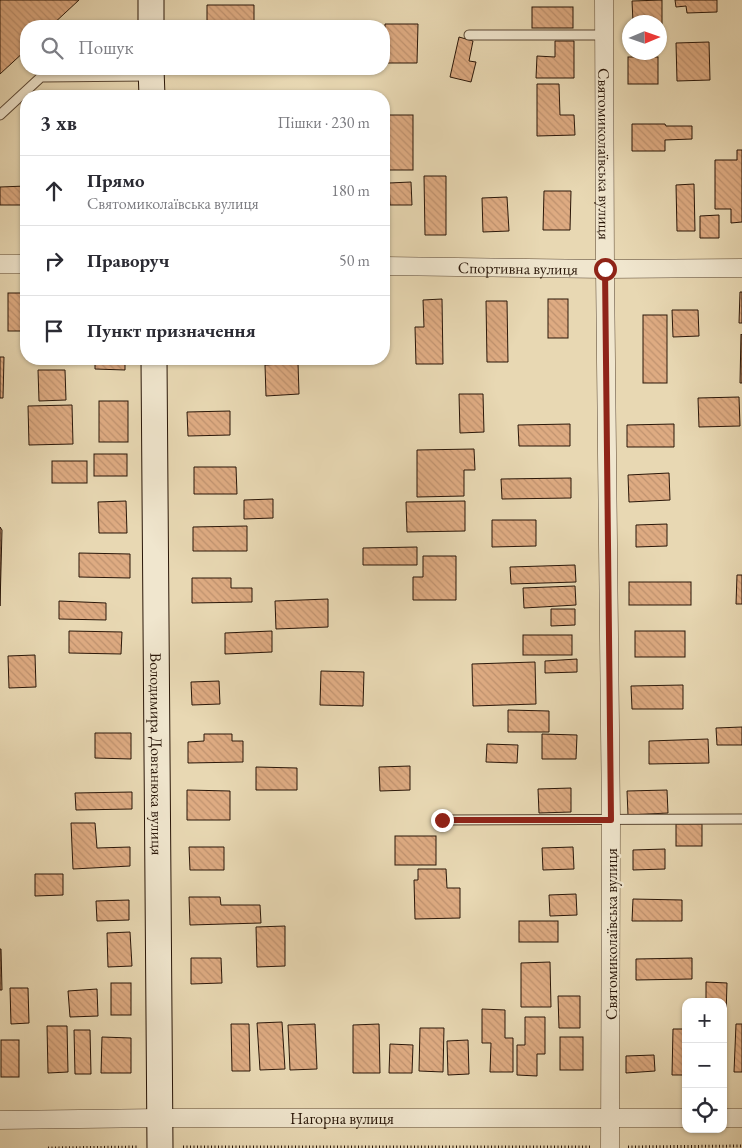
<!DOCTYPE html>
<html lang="uk">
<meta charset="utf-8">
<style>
:root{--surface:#fff;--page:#f2f2f3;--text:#2b2b33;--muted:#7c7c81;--line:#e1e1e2}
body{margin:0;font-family:"EB Garamond",serif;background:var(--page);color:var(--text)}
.controls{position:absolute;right:15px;bottom:15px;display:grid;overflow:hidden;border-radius:10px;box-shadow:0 1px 4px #0004}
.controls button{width:45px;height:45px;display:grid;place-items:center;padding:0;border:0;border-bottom:1px solid var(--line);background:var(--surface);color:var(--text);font:25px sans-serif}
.compass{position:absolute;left:622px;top:15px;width:45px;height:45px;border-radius:50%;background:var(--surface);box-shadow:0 1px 4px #0004;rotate:88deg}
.stop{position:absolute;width:15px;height:15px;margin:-11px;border:4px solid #8f2418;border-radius:50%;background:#fff}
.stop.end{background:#8f2418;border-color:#fff;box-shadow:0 1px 5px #0008}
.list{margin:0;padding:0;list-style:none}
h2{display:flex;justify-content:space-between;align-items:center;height:65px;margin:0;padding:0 20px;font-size:21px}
h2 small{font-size:16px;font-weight:400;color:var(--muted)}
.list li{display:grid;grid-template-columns:32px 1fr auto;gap:15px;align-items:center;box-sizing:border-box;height:70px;padding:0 20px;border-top:1px solid var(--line)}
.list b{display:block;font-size:19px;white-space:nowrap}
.list p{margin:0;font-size:16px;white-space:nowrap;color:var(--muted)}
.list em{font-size:16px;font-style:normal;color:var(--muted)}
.icon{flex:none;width:28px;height:28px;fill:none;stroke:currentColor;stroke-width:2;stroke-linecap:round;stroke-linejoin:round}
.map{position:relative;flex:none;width:742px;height:1148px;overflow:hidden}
.search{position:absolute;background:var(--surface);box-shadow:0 1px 4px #0004;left:20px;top:20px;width:370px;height:55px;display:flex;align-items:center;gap:12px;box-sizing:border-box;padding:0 18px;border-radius:20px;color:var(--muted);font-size:19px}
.panel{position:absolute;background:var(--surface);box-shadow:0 1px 4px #0004;left:20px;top:90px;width:370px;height:275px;border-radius:20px}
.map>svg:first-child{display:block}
.building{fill:url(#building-back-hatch);stroke:#2a1709}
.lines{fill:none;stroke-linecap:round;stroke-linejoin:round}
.service-casing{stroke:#5a4734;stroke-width:11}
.minor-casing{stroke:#5a4734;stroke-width:19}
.secondary-casing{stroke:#2a1709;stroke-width:27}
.path{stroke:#2a1709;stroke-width:3;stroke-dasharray:1 2.5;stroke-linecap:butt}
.service{stroke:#f0e6ce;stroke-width:9}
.minor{stroke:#f0e6ce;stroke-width:18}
.secondary{stroke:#f0e6ce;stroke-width:25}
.route{stroke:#8f2418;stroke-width:6}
.labels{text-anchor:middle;stroke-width:4.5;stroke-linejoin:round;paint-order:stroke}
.street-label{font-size:16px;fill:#2a1709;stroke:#f0e6ce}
</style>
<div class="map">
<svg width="742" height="1148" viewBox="0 0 742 1148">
<defs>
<pattern id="building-back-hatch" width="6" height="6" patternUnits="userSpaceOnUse" patternTransform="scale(1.25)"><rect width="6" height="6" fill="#deab82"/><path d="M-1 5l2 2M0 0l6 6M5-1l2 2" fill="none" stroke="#bf926f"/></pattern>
</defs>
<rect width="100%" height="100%" fill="#e8d8b3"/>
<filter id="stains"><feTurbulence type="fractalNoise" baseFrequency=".004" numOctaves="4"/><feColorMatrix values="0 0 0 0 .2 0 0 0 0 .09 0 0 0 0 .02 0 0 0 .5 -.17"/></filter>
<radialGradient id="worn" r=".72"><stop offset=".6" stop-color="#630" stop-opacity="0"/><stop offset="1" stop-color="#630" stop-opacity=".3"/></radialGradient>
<g class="building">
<polygon points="0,0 79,0 51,26 26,26 26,50 0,74"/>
<polygon points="662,0 662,28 660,28 660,22 633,22 632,1"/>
<polygon points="675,0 717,0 717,12 687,13 686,6 676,7"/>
<polygon points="207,5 254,5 254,23 207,22"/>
<rect x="532" y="7" width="41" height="21"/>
<rect x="213" y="24" width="81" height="2"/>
<polygon points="385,24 418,24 417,63 384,63"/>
<polygon points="459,37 473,41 469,61 476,62 471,82 450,77"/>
<polygon points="555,41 574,41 574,78 536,78 537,56 555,57"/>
<polygon points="709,42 710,80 677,81 676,43"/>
<rect x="628" y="57" width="30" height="27"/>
<rect x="302" y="69" width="45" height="3"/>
<polygon points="537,84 559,84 560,115 574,115 575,135 537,136"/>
<rect x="384" y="115" width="29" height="55"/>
<polygon points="632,124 665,124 666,126 692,126 692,139 665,140 665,151 632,151"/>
<polygon points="737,150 742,150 742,222 731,223 731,209 715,209 715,160 737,160"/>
<rect x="22" y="156" width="4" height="24"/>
<polygon points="424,176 446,176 446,235 425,235"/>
<polygon points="411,182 412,205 390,205 389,183"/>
<polygon points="694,184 695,231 677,231 676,185"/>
<polygon points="26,186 26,205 0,205 0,187"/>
<polygon points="544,191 571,191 570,230 543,230"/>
<polygon points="507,197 509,231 483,232 482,198"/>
<polygon points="719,215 719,238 700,238 700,216"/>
<polygon points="740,292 742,292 742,323 739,323"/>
<rect x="8" y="293" width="18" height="38"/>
<polygon points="442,299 443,364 416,364 415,327 424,327 423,300"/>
<rect x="548" y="299" width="20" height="39"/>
<polygon points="486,301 507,301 508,362 487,362"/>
<polygon points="672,310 698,310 699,336 673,337"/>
<rect x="643" y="315" width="24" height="68"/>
<polygon points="741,334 742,335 742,383 740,383"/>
<polygon points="0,357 4,357 3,398 0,398"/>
<polygon points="95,359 125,359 125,370 95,369"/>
<polygon points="298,363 299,394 266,396 265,365"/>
<polygon points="38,370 65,370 66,400 39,401"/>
<polygon points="459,394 483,394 484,432 460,433"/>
<polygon points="739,397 740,426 699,427 698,398"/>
<rect x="99" y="401" width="29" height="41"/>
<polygon points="72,405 73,444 29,445 28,406"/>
<polygon points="230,411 230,435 188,436 187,412"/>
<polygon points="570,424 570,446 519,446 518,425"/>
<polygon points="674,424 674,447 627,447 627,425"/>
<polygon points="474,449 475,470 464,470 464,496 417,497 417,450"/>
<rect x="94" y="454" width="33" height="22"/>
<rect x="52" y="461" width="35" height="22"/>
<polygon points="194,467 236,467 237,494 194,494"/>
<polygon points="669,473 670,500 629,502 628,475"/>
<polygon points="571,478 571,498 502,499 501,479"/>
<polygon points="273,499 273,518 244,519 244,500"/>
<polygon points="126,501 127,533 99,533 98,502"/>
<polygon points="465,501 465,531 407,532 406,502"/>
<polygon points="492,520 536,520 536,546 492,547"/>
<polygon points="667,524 667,546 636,547 636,525"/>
<polygon points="247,526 247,551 193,551 193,527"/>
<polygon points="0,527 2,530 0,606"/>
<polygon points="417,547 417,565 363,565 363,548"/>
<polygon points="79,553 130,554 130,578 79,577"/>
<polygon points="423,556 456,556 456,600 413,600 413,577 423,577"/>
<polygon points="575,565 576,582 511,584 510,567"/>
<polygon points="737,575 742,575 742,604 736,604"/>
<polygon points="192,578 231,578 231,588 252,588 252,602 192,603"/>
<rect x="629" y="582" width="62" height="23"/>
<polygon points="575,586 576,605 524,608 523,588"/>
<polygon points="328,599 328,627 276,629 275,601"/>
<polygon points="59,601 106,603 106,620 59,619"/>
<polygon points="551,609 575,609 575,625 551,626"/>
<polygon points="69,631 122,632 121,654 69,653"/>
<polygon points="272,631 272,652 225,654 225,633"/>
<rect x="635" y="631" width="50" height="26"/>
<rect x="523" y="635" width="49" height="20"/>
<polygon points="35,655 36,687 9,688 8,656"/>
<polygon points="577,659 577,672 545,673 545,661"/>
<polygon points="535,662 536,704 473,706 472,664"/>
<polygon points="321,671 364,672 363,706 320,705"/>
<polygon points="219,681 220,704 192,705 191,682"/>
<polygon points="683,685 683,709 632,709 631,686"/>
<polygon points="508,710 549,711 549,732 508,732"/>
<polygon points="742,727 742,745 717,745 716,728"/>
<polygon points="95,733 131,733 131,759 95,758"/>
<polygon points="204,734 232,734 232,741 243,741 243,762 188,763 188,742 204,741"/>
<polygon points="542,734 577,735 576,759 542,759"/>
<polygon points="708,739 709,763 649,764 649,741"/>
<polygon points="487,744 518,745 517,763 486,762"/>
<polygon points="410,766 410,790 380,791 379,767"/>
<polygon points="256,767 297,768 297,790 256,790"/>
<polygon points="571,788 571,812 539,813 538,789"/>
<polygon points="187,790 230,791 230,820 187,820"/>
<polygon points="667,790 668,813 628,815 627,791"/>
<polygon points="132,792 132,809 76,810 75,793"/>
<polygon points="71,823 95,823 97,848 130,847 130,866 73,869"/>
<rect x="676" y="824" width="26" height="22"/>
<rect x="395" y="836" width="41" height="29"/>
<polygon points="189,847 224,847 224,870 190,870"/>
<polygon points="573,847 574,869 543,870 542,848"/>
<polygon points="665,849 665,869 633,870 633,850"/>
<polygon points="418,869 446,869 447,888 460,888 460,918 415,919 414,880 418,880"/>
<polygon points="35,874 63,874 63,895 35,896"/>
<polygon points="576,894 577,915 550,916 549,895"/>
<polygon points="189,897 220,897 221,905 260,905 261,923 190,925"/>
<polygon points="633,899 682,900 682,921 632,921"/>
<polygon points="129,900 129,920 97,921 96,901"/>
<rect x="519" y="921" width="39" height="21"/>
<polygon points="285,926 285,966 257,967 256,927"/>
<polygon points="130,932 132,966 108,967 107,933"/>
<polygon points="0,949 1,949 2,990 0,990"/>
<polygon points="191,958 221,958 222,983 191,984"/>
<polygon points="692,958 692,979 636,980 636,959"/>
<polygon points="550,962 551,1007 521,1007 521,963"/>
<polygon points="706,982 727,983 726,1016 723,1015 723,1002 706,1002"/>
<rect x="111" y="983" width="20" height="32"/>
<polygon points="10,988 28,988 29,1023 11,1024"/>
<polygon points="97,989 98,1016 70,1017 68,991"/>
<polygon points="558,996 580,996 580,1028 559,1028"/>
<polygon points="482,1009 505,1010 505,1038 513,1038 513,1072 490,1072 491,1043 482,1043"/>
<polygon points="525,1017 545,1017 545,1054 537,1054 537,1076 517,1075 517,1045 525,1045"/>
<polygon points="282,1022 285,1069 260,1070 257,1023"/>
<polygon points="231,1024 249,1024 250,1071 232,1071"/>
<polygon points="315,1024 317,1069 290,1070 288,1025"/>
<polygon points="379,1024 380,1073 353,1073 353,1025"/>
<polygon points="736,1024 742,1024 742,1072 734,1072"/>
<polygon points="47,1026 67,1026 68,1072 48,1073"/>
<polygon points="420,1028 444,1028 443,1072 419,1071"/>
<polygon points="673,1029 686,1029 686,1075 672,1075"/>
<polygon points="74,1030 90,1030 91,1074 75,1074"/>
<polygon points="102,1037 131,1038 131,1073 101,1073"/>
<rect x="560" y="1037" width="23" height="33"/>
<rect x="1" y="1040" width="18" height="37"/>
<polygon points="468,1040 469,1074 448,1075 447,1041"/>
<polygon points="390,1044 413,1045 412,1073 389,1073"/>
<polygon points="654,1055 655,1071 626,1073 626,1056"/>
</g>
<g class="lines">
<g class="service-casing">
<g id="service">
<polyline points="469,35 604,35"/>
<polyline points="0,115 41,77 149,76"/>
<polyline points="442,820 742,819"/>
</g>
</g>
<g class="minor-casing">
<g id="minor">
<path id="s1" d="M 604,0 L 605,269 L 611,820 L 610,1148"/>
<polyline points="0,264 26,264"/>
<path id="s2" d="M 384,266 L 605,269 L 742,268"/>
<polyline points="723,1118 742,1118"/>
<path id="s3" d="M 0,1120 L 160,1118 L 686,1118"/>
</g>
</g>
<g class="secondary-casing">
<g id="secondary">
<polyline points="151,0 151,26"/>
<polyline points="151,69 152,96"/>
<path id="s4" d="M 154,359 L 160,1148"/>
</g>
</g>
<g class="path">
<polyline points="183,1147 591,1147"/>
<polyline points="628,1147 742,1146"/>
<polyline points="48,1148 139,1147"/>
</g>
<use href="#service" class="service"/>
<use href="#minor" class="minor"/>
<use href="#secondary" class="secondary"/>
</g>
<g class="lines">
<polyline class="route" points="442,820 611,820 605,269"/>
</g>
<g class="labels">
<g class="street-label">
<text dy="6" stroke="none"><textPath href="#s1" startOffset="154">Святомиколаївська вулиця</textPath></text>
<text dy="6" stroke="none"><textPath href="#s2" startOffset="134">Спортивна вулиця</textPath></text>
<text dy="6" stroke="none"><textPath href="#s4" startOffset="395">Володимира Довганюка вулиця</textPath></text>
<text transform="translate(611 934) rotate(-90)" y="6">Святомиколаївська вулиця</text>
<text dy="6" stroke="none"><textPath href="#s3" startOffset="342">Нагорна вулиця</textPath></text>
</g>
</g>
<rect width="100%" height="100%" filter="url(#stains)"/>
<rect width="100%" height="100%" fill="url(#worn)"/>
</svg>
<div class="controls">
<button>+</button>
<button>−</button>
<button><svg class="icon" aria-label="locate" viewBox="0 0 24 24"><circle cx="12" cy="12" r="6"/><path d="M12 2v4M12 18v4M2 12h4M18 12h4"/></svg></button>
</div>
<svg class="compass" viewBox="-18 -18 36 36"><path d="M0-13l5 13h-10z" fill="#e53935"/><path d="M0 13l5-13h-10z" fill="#7c7c81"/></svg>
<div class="stop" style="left:605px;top:269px"></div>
<div class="stop end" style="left:442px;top:820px"></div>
<div class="search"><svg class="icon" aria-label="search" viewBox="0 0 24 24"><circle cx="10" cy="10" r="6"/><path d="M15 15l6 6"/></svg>Пошук</div>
<section class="panel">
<h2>3 хв<small>Пішки · 230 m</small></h2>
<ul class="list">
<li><svg class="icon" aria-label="ahead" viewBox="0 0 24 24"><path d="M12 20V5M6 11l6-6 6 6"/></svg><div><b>Прямо</b><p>Святомиколаївська вулиця</p></div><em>180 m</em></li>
<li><svg class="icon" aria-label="right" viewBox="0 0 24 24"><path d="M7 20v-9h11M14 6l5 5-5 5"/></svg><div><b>Праворуч</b></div><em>50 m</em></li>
<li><svg class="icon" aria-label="arrive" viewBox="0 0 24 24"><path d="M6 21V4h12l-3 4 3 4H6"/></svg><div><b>Пункт призначення</b></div></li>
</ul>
</section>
</div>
